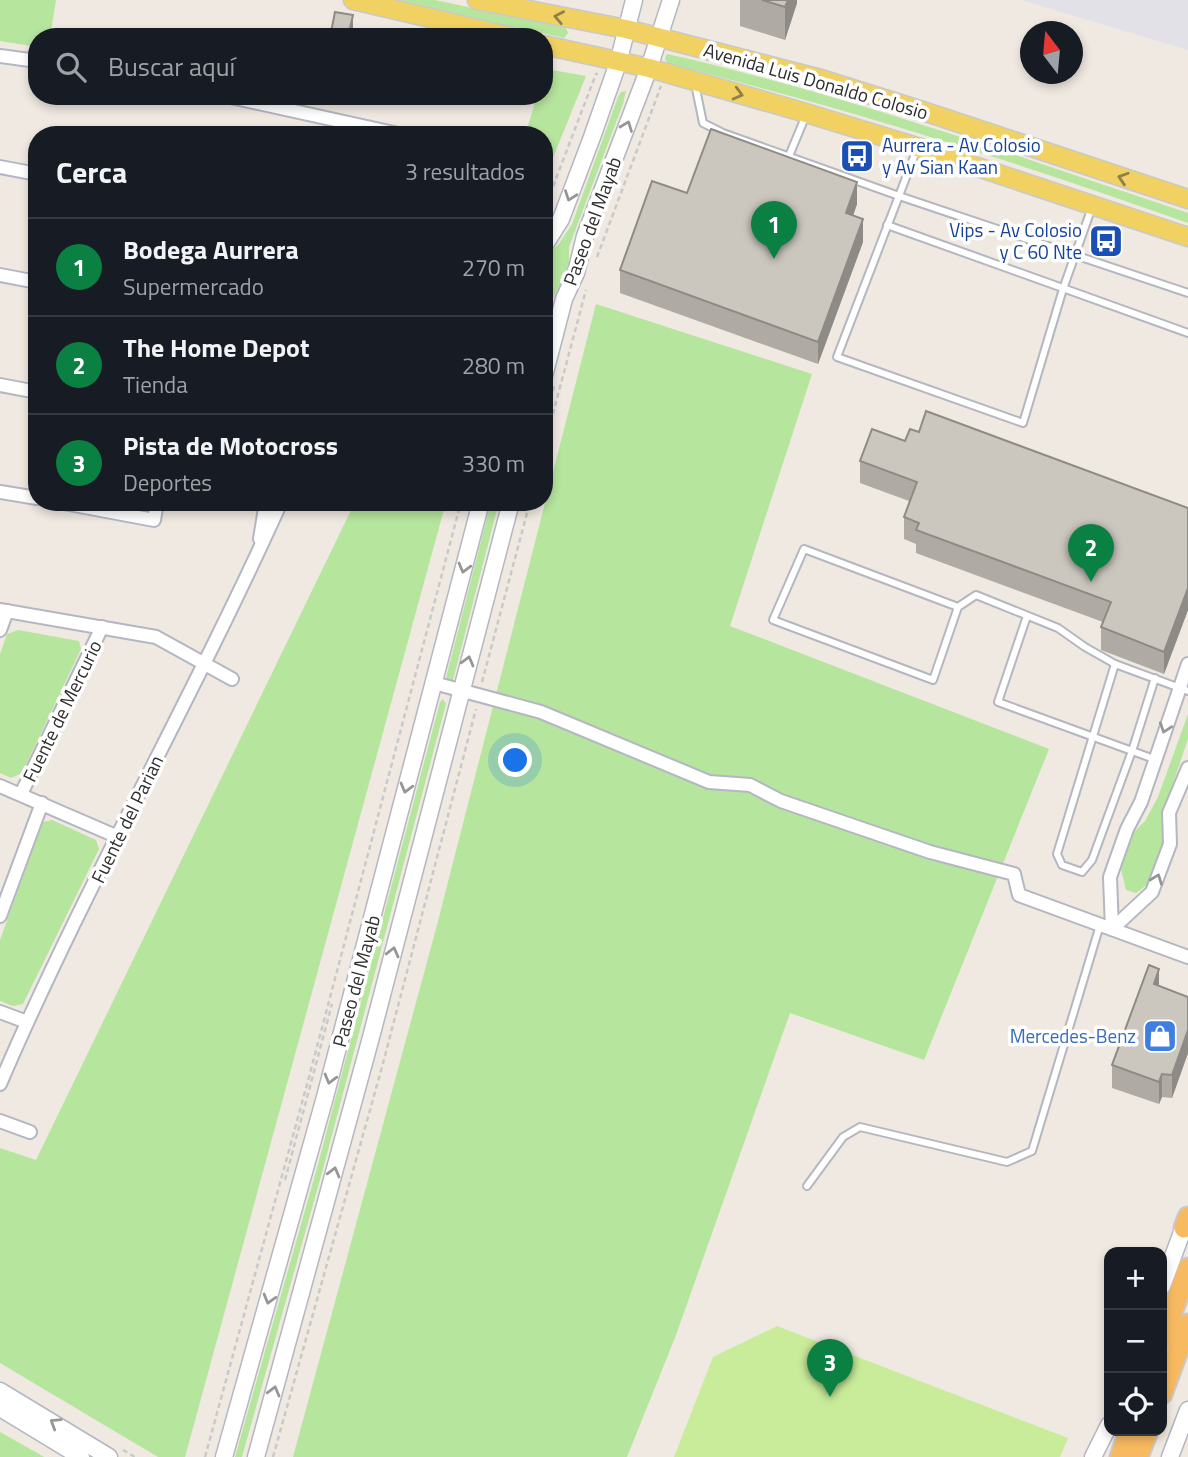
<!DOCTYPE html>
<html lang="es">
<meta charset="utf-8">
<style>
:root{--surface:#171b24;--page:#20242c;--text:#f1f3f6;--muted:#9ea1a6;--line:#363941;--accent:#0b8043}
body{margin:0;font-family:"Titillium Web",sans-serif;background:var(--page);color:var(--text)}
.controls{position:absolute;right:21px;bottom:21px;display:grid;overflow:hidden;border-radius:14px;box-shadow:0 4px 10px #0003}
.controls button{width:63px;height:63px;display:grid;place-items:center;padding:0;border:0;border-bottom:2px solid var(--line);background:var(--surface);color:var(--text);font:35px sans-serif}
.compass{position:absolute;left:1020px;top:21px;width:63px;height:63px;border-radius:50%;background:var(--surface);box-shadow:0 4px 10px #0003;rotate:344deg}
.you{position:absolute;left:516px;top:761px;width:24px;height:24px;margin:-18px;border:5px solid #fff;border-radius:50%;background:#1a73e8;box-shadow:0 0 0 10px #1a73e833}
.badge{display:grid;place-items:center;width:46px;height:46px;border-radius:50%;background:var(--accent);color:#fff;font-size:23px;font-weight:700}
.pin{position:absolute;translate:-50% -58px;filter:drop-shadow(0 2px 4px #0008)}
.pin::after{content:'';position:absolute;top:37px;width:24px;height:21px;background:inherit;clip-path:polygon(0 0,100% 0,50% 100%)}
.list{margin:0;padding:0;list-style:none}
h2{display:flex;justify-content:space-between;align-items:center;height:91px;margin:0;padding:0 28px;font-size:30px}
h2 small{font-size:23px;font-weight:400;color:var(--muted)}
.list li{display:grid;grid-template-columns:46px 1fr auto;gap:21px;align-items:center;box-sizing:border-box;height:98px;padding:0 28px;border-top:2px solid var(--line)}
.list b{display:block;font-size:26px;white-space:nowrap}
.list p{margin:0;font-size:23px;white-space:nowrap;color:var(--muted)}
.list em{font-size:23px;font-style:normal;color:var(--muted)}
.icon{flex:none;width:38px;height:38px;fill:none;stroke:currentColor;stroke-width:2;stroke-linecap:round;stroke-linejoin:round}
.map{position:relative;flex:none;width:1188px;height:1457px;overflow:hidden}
.search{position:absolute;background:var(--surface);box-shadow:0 4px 10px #0003;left:28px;top:28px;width:525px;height:77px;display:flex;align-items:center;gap:18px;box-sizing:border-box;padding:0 24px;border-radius:28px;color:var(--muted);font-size:26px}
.panel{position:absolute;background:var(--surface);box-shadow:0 4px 10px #0003;left:28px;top:126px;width:525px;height:385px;border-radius:28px}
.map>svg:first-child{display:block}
.industrial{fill:#e3e1e8}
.green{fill:#b6e59e}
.pitch{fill:#c9ec9a}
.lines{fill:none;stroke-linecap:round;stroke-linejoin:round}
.service-casing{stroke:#b4b7c1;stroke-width:10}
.minor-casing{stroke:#b4b7c1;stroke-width:16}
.secondary-casing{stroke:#b4b7c1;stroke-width:19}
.primary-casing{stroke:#c9c9c9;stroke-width:21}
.trunk-casing{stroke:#c9c9c9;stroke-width:23}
.path{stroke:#c9c9c9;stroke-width:2.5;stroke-dasharray:5 3.5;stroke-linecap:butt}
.service{stroke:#fff;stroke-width:6}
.minor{stroke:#fff;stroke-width:12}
.secondary{stroke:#fff;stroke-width:16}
.primary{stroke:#f2d163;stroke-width:18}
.trunk{stroke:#f8ba60;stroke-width:19}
.wall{fill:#afaba4}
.shaded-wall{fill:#8e8b86}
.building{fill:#cbc7bf;stroke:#8e8b86;stroke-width:2}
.oneway{stroke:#908048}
.oneway2{stroke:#969696}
.labels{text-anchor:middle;stroke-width:7;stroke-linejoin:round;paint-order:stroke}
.street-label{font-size:19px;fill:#2e2e2e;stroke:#fff}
.transit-label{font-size:19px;fill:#164399;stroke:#fff;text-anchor:start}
.shop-label{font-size:19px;fill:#366cbe;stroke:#fff;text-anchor:end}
</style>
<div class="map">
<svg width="1188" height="1457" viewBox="0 0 1188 1457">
<rect width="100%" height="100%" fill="#efe9e1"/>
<polygon class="industrial" points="1021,0 1188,0 1188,50"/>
<g class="green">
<polygon points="0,0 56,0 50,37 37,37 37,47 0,41"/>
<polygon points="390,0 435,0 566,28 568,33 564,38"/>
<path d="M 667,54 C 845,94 1016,156 1188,213 L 1188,223 C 1017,162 844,107 668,64 L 665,59 Z"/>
<polygon points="546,69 586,76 544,180 544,135 525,135 537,96 544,96"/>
<polygon points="626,91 623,104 569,247 569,270 552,300 544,328 546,264 551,251 559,244 572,224 618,97 621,92"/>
<polygon points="596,304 812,374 730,626 1049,749 924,1060 790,1013 676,1335 627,1457 293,1457 437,925"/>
<polygon points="355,502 446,502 185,1457 158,1457 0,1363 0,1148 36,1160"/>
<polygon points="491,502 499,502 453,680 448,681 446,678"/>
<polygon points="18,630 79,641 81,649 22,773 11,778 0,773 0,654 7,634"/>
<polygon points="443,699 446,704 323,1169 242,1457 235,1457 317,1168 440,702"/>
<polygon points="1188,714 1188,739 1166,804 1162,829 1165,844 1152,881 1136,893 1126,890 1121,869 1134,832 1145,821 1158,797"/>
<polygon points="52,820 96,840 99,849 23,1004 13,1006 0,1001 0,940 43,822"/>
<polygon points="0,1432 39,1454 44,1457 0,1457"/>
</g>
<polygon class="pitch" points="777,1326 1068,1438 1060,1457 674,1457 713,1357"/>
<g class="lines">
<g class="service-casing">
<g id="service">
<polyline points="695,84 703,123 723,133 899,196 1188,293"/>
<polyline points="917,149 837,357 1023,423 1063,289 1092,207"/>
<polyline points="789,156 806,115"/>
<polyline points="887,225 1188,333"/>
<polyline points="958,607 933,680 773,620 804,549 958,607 976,595 1058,628 1085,647 1115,664 1188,691"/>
<polyline points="1027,616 998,702 1154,759"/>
<polyline points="1115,664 1057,854 1062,865 1082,872 1092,860 1132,751 1155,678"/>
<polyline points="807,1186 843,1137 860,1127 1007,1162 1032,1151 1100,925"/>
</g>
</g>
<g class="minor-casing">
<g id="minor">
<polyline points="0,56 37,61"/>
<polyline points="226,96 403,135"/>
<polyline points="0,167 37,174"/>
<polyline points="0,275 37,282"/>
<polyline points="0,385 37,392"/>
<polyline points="0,492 37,498"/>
<polyline points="58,502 154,520 157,502"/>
<polyline points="260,539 266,502"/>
<polyline points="0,610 156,637 232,679"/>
<polyline points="0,630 7,611"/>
<polyline points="434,683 541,712 709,782 750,785 781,801 930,852 1014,874 1019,895 1188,957"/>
<polyline points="0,786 118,837"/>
<polyline points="21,794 102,627"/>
<polyline points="0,916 42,803"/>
<polyline points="1112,929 1110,877 1127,829 1141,802 1188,664"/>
<polyline points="1112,929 1152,892 1170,844 1169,813 1188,768"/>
<polyline points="0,1012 27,1022"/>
<path d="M 0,1084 C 85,886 193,698 281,502"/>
<polyline points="0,1121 30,1132"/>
</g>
</g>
<g class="secondary-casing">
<g id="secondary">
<polyline points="544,246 561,219 592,137 618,63 634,0"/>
<polyline points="544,376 564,299 576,273 585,236 649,68 671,0"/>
<polyline points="1162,1286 1188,1216"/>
<polyline points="0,1391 109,1457"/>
<polyline points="0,1408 81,1457"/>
<polyline points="224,1457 325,1097 481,502"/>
<polyline points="256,1457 370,1041 511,502"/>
<polyline points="1093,1457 1109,1425"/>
<polyline points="1170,1457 1188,1410"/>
</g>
</g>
<g class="primary-casing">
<g id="primary">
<polyline points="353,0 512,37"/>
<polyline points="477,0 626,29 821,79 929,113 1188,199"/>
<polyline points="544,45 649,68 806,113 917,147 1188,237"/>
</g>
</g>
<g class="trunk-casing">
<g id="trunk">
<polyline points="1184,1228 1188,1217"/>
<polyline points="1162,1341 1188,1268"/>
<polyline points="1162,1394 1188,1324"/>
<polyline points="1120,1457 1129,1431"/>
<polyline points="1138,1457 1148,1431"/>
</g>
</g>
<g class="path">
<polyline points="544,210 596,74 598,74"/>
<polyline points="597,257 661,86"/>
<polyline points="544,424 554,386"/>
<polyline points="544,447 586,290"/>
<polyline points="482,682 530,502"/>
<polyline points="285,1180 332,1004"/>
<polyline points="123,1450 135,1457"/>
<polyline points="205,1457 309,1077 461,502"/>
<polyline points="273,1457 382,1067 476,709"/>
</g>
<use href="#service" class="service"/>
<use href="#minor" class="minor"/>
<use href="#secondary" class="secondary"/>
<use href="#primary" class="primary"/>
<use href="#trunk" class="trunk"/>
</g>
<g class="wall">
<polygon points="740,0 797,0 797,3 785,40 740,26"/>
<polygon points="687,193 857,204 853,216 863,242 818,364 620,293 620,270"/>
<polygon points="919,432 1188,508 1188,610 1164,674 1101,650 1101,627 1103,622 916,553 916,544 904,539 904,517 909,501 860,483 860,461 905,441"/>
<polygon points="1159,986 1188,997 1188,1053 1172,1098 1162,1097 1159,1104 1112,1088 1112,1065"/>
</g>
<g class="shaded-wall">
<polygon points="788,0 797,0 797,3 785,40 785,7"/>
<polygon points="353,15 353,27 351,37 348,37"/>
<polygon points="857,182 857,204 846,236 846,213"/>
<polygon points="863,219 863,242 818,364 818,342"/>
<polygon points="1188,588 1188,610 1164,674 1164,652"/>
<polygon points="1159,969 1159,991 1154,984"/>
<polygon points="1188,1030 1188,1053 1172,1098 1172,1075"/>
<polygon points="1162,1074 1162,1097 1159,1104 1159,1082"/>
</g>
<g class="building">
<polygon points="762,0 788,0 785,7"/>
<polygon points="335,12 353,15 348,37 330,37"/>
<polygon points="711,129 857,182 846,213 863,219 818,342 620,270 652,181 687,193"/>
<polygon points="926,411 1188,508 1188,588 1164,652 1101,627 1111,602 916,530 919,523 904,517 917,482 860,461 872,429 905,441 910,429 919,432"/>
<polygon points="1149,965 1159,969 1154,984 1188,997 1188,1030 1172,1075 1162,1074 1159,1082 1112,1065"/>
</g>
<defs><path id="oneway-chevron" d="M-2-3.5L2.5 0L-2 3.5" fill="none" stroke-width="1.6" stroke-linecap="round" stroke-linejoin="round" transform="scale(1.75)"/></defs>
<g class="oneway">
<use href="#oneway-chevron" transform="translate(559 17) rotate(-169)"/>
<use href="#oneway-chevron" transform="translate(738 94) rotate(15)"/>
<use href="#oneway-chevron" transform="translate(1123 178) rotate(-162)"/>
</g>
<g class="oneway2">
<use href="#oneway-chevron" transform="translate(627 126) rotate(-69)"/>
<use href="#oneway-chevron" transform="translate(570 196) rotate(110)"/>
<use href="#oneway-chevron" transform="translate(464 568) rotate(105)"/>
<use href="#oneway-chevron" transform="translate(468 661) rotate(-75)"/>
<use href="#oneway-chevron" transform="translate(1165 728) rotate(109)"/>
<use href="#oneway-chevron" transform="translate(406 788) rotate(105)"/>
<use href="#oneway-chevron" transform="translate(1157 879) rotate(-69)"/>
<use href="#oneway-chevron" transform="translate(393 952) rotate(-76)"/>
<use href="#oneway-chevron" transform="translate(330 1079) rotate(105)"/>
<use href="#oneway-chevron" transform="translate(334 1172) rotate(-75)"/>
<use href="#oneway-chevron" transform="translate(269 1299) rotate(106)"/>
<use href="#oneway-chevron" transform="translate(274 1391) rotate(-75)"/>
<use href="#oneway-chevron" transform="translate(55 1423) rotate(-148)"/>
</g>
<defs>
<g id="bus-square" transform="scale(1.75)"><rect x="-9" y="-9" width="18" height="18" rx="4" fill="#1a4fb4" stroke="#fff"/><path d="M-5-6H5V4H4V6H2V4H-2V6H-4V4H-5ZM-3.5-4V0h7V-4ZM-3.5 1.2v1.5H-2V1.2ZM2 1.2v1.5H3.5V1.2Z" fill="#fff"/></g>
<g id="shop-square" transform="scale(1.75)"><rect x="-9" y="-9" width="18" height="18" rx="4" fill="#3f7fe0" stroke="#fff"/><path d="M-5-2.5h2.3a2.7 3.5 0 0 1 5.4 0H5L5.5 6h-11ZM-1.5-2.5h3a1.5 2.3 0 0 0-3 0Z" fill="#fff"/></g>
</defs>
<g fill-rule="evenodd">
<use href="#bus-square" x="857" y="156"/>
<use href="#bus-square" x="1106" y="241"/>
<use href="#shop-square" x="1160" y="1036"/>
</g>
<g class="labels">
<g class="street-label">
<text transform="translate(816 81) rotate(16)" y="7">Avenida Luis Donaldo Colosio</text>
<text transform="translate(592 221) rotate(-70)" y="7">Paseo del Mayab</text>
<text transform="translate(62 711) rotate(-64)" y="7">Fuente de Mercurio</text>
<text transform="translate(127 819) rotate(-64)" y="7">Fuente del Parian</text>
<text transform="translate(356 981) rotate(-75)" y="7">Paseo del Mayab</text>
</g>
<g class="transit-label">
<text x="882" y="152">Aurrera - Av Colosio<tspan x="882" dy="22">y Av Sian Kaan</tspan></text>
<text x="1082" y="237" text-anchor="end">Vips - Av Colosio<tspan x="1082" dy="22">y C 60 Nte</tspan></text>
</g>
<g class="shop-label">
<text x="1136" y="1043">Mercedes-Benz</text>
</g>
</g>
</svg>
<div class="controls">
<button>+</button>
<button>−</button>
<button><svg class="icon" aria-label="locate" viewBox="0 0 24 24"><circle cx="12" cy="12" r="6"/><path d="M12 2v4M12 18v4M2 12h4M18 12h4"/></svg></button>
</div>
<svg class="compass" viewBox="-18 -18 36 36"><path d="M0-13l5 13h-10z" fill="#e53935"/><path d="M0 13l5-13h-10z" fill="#9ea1a6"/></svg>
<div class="you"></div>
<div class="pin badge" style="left:774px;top:259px">1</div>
<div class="pin badge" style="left:1091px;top:582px">2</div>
<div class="pin badge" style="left:830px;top:1397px">3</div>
<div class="search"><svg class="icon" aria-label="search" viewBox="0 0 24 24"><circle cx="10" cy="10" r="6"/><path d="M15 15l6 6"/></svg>Buscar aquí</div>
<section class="panel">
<h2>Cerca<small>3 resultados</small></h2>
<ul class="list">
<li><span class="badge">1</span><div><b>Bodega Aurrera</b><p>Supermercado</p></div><em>270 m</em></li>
<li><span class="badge">2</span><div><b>The Home Depot</b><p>Tienda</p></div><em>280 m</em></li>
<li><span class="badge">3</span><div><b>Pista de Motocross</b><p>Deportes</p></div><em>330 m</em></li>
</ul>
</section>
</div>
